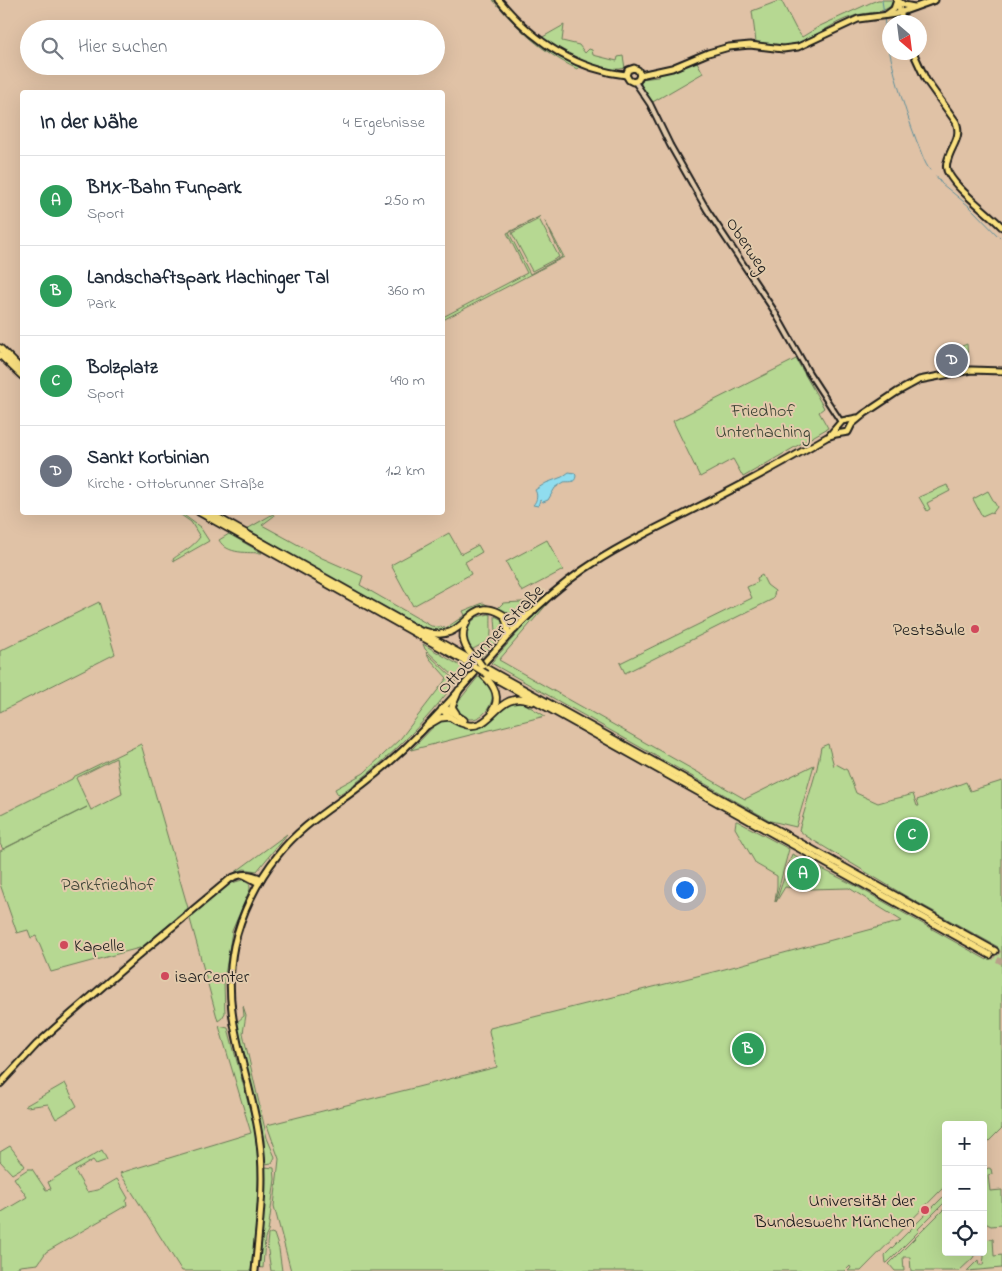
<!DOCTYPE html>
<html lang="de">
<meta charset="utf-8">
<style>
:root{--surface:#fff;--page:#f6f6f7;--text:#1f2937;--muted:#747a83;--line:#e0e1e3;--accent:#d1495b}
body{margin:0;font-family:"Indie Flower",sans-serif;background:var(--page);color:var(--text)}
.controls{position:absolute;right:15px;bottom:15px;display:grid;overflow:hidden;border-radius:5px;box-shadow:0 5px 20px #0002}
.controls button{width:45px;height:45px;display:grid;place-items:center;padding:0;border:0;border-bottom:1px solid var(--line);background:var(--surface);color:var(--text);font:25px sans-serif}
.compass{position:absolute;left:882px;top:15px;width:45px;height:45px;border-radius:50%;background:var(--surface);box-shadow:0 5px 20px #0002;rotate:152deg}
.you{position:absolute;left:684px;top:889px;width:18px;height:18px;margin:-12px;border:4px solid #fff;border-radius:50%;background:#1a73e8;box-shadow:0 0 0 8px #1a73e833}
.badge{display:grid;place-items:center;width:32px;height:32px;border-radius:50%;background:var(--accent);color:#fff;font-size:16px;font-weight:700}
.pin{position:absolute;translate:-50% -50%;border:2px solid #fff;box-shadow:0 1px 5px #0006}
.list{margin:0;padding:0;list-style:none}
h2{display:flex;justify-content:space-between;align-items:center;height:65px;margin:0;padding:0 20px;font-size:21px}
h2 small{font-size:16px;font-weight:400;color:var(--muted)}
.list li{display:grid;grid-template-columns:32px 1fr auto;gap:15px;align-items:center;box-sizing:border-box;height:90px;padding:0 20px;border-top:1px solid var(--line)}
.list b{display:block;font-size:19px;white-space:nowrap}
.list p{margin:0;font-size:16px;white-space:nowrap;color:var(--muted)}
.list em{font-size:16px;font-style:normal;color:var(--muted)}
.icon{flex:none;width:28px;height:28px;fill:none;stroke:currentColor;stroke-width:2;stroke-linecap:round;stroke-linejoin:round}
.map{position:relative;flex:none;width:1002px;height:1271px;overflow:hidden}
.search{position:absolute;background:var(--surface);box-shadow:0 5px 20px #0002;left:20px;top:20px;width:425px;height:55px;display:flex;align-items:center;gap:12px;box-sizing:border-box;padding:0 18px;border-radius:28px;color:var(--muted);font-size:19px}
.panel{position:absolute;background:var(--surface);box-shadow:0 5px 20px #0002;left:20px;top:90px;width:425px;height:425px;border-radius:5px}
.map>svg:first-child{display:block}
.green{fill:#b6d892;stroke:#697a57;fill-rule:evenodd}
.water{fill:#90ddef;stroke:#62909b}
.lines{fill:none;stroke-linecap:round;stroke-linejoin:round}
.stream{stroke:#62909b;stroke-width:1}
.highway-tunnel{stroke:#b9a18a;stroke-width:5.5;stroke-dasharray:5.5 3;stroke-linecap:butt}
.minor-casing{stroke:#1c1c1c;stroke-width:8}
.major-casing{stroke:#1c1c1c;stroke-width:9}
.highway-casing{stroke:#1c1c1c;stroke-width:9}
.minor{stroke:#e2caab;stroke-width:4}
.major{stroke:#fae181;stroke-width:5}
.highway{stroke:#fae181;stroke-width:5.5}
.highway-bridge-casing{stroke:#1c1c1c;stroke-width:9;stroke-linecap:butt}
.highway-bridge{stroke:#fae181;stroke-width:5.5}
.poi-dot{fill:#d1495b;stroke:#e2caab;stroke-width:2}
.labels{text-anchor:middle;stroke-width:4;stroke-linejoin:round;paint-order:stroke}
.street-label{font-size:18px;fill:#1c1c1c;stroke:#e2caab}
.park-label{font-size:18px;fill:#3b4234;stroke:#e2caab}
.poi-label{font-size:18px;fill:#1c1c1c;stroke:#e2caab;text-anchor:end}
</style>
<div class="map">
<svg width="1002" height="1271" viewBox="0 0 1002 1271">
<rect width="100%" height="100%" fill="#e0c2a6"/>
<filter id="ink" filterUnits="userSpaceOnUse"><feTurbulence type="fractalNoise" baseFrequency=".02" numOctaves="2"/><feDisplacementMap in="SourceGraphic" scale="10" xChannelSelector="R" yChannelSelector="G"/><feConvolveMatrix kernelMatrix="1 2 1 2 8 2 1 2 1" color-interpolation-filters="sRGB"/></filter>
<g filter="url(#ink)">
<g class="green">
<path d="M 493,0 L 497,0 C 522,30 545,49 581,66 L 577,69 C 541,51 519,30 493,0 Z"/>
<path d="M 781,0 L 796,29 L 802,37 L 820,26 L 870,3 L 878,0 L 894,0 C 889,15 868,11 854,16 C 832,22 813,40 791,45 C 780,48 767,44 756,42 L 752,11 Z"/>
<path d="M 564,25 L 562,41 L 579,45 L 585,53 L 589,49 L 592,50 L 593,55 L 617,61 L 618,57 L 623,56 L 625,68 C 596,75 564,53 541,38 Z"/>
<polygon points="696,60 703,73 651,103 641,85 641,79 658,77 659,74"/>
<polygon points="541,216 509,233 530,274 562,257 545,221 564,257 443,320 443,317 527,273 507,233"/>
<polygon points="539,219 559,257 532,271 512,233"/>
<polygon points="967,344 968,359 966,366 960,368 942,369 936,357"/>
<polygon points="796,359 824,408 819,412 828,428 743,477 733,459 700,477 673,421"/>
<polygon points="947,485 950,491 927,503 930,509 927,511 919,497"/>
<polygon points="988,491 997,507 992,514 991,512 982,516 973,499"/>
<path d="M 178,513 L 181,513 L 200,527 L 209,541 L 174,561 L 173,559 C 182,552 193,547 200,537 L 191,522 Z"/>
<polygon points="273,514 274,516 262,525 322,558 363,576 360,585 431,626 446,628 465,615 463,611 483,603 492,607 492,608 485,608 452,631 429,631 326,575 247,529"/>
<polygon points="449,533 461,554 478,545 482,552 465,562 471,574 413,606 391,565"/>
<path d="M 229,534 L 262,553 C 248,552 227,555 219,540 Z"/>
<polygon points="547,540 563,570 522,592 506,562"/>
<polygon points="762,575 767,585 775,591 773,599 625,673 620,663 752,598 747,587 758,582 757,578"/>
<polygon points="555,595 499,660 745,799 814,765 796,827 771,821 491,663 520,630"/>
<polygon points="540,601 522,615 512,616 498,608 503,603"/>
<polygon points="99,602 115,654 0,712 0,651"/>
<path d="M 489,614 L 491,615 C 490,641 496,637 471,650 L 466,639 L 467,626 L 477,617 Z"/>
<path d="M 495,616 L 504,621 L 506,627 L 505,631 L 481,657 L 475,653 C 481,646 495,644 496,633 C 496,628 495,622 495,616 Z"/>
<polygon points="423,644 464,668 457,679 425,649"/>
<path d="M 426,652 L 456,681 C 428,720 379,770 338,795 L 335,789 L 364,773 L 401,738 L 447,678 L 430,659 Z"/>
<path d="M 478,677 C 513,685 477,744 454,707 Z"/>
<path d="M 519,702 L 525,704 L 545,716 L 411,750 L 440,720 C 454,716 461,731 478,726 C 495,722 500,704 519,702 Z"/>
<path d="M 141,744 L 188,908 L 143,947 L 51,972 L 36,936 L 31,938 L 28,930 L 17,933 L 0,884 L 0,851 L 87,807 L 3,849 L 0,844 L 0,815 L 72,779 L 73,777 ZM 116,758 L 122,794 L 91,810 L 76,778 Z"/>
<path d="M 828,744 L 834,766 L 836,764 L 847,770 L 856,793 L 878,803 C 890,799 902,798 913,794 L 917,806 L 919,806 L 917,800 L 966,782 L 970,791 L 1002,781 L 1002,1128 L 983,1147 L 983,1125 L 946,1125 L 946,1185 L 861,1271 L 848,1271 L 851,1268 L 850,1266 L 845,1271 L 291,1271 L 274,1206 L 279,1159 L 267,1125 L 497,1067 L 489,1031 L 490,1028 L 721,970 L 902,921 L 849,888 L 809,889 L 785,887 L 776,902 L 792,854 L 854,885 L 987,960 L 998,947 L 904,895 L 806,836 L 799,830 L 817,768 L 821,747 Z"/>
<polygon points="736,821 737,821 789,849 775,902 777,886 777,876 756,864 735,828"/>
<polygon points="287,834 257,871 244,869 234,873"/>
<path d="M 243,880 C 248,881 250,883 250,889 L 232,931 L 224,982 L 225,1013 L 222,1018 L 218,1021 L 190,919 C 203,902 221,884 243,880 Z"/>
<polygon points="243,1006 246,1015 243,1033 267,1138 275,1157 272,1163 265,1164 264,1140 239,1034 237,1022 244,1016"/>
<polygon points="219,1026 228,1028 255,1129 259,1164 257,1215 251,1271 182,1271 120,1173 251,1133"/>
<polygon points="65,1083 77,1106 56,1119 48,1104 27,1107 25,1106"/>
<polygon points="10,1146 25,1166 12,1174 0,1161 0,1152"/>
<polygon points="102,1150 107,1160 96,1164 93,1160 75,1171 87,1192 98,1190 117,1179 128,1198 126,1201 127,1205 46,1252 38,1264 20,1266 11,1271 0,1271 0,1213 27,1197 14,1178 28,1169 32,1169 46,1190 51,1189 48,1182"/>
<polygon points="265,1167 274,1168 275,1179 268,1232 265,1238 263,1268 258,1267 265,1192"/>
<polygon points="989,1168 991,1169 992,1174 988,1175 990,1191 1002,1190 1002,1225 991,1226 983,1222 983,1170"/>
<polygon points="946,1194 946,1201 918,1229 919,1231 887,1263 886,1263 885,1255"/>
<polygon points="946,1207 946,1252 976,1252 973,1258 959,1271 911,1271 910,1257 903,1257 904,1271 895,1271 889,1264"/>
<polygon points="271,1233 274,1234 279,1249 282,1271 271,1271 267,1244 268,1235"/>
<polygon points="993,1239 994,1256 1002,1255 1002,1268 967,1271 978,1260 979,1265 983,1265 984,1257 983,1240"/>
</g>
<path class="water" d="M 569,472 L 575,473 L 576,476 C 575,484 569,481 564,482 L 555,488 L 548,500 L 543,502 L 540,500 L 538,506 L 533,505 C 537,501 538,495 535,490 L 546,483 L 562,477 Z"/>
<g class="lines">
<g class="stream">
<polyline points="882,0 884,14"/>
<path d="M 884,18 C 889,61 902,102 917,142 C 921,151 924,163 930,170"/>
<polyline points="936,176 942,184 969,206 1002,240"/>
</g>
<g class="highway-tunnel">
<polyline points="995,951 1002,955"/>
<polyline points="990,955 1002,962"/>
</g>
<g class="minor-casing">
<polyline id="minor" points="635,82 650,104 670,145 707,210 773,309 809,373 841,422"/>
</g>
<g class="major-casing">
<g id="major">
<path d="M 499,0 C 532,40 574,69 626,75"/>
<polyline points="897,0 903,22"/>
<polyline points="897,0 904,5 914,7"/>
<polyline points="886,15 894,9 897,0"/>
<path d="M 913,52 L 926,80 L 956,122 C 962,137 952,145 948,159 C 946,164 946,170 949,174 C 958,191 988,212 1002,227"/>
<polyline points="626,75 629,80 633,82 638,80 640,75"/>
<polyline points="626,75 628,70 634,68 638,70 640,75"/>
<polyline points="640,75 672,68 708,53 729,47 750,45 783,49 798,47 858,19 896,14 935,0"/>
<polyline points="830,435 842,421 857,418"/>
<polyline points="244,875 259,883"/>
<path d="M 0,1084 L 37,1044 L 56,1027 L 146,949 L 230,879 C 241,873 251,873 261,879"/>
<path d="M 255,1271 C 259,1226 266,1181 259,1136 C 249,1069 220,1016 234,946 C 241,914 257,881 278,855 C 298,829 325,812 351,793 C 369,780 387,765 403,750 C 465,691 512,619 583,570 C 618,546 655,529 692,510 C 738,487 783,463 827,437 L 836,434 L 848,432 L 852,424 L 864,414 L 897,392 L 919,380 L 971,370 L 1002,371"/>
</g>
</g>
<g class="highway-casing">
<g id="highway">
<polyline points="0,348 22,370"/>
<polyline points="0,355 22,376"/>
<polyline points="199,512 472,665"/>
<polyline points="208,512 475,662"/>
<polyline points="510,618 519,618 530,614"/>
<polyline points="505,619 515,629"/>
<path d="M 467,622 C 459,636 464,650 477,659"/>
<path d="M 424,631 C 474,649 464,578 518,626"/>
<polyline points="505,639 508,631 506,621"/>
<polyline points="482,666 995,951"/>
<polyline points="487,674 990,955"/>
<path d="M 484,676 C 495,686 501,699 492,711"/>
<polyline points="444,707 464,720"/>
<path d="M 442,709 C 447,716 453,720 461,723 C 493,737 495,687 532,702"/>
<polyline points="456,713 452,707 459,690"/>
<polyline points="428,725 440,718 449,717"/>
</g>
</g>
<use href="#minor" class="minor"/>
<use href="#major" class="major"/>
<use href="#highway" class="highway"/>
<g class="highway-bridge-casing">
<g id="highway-bridge">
<polyline points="477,659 482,666"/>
<polyline points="472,665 487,674"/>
</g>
</g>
<use href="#highway-bridge" class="highway-bridge"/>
</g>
</g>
<g class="poi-dot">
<circle cx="975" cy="629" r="5"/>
<circle cx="64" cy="945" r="5"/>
<circle cx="165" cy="976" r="5"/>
<circle cx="925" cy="1210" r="5"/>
</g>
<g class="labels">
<g class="street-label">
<text transform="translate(748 245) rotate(56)" y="6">Oberweg</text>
<text transform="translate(490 639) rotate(-46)" y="6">Ottobrunner Straße</text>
</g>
<g class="park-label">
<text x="763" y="416">Friedhof<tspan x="763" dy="21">Unterhaching</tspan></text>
<text x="108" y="890">Parkfriedhof</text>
</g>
<g class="poi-label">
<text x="965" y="635">Pestsäule</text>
<text x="74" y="951" text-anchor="start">Kapelle</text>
<text x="175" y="982" text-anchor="start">isarCenter</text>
<text x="915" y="1206">Universität der<tspan x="915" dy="21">Bundeswehr München</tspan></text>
</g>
</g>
</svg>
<div class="controls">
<button>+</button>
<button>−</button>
<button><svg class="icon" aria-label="locate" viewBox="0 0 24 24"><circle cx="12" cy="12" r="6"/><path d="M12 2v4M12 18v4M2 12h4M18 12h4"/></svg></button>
</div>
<svg class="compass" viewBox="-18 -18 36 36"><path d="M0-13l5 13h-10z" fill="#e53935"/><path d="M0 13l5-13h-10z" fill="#747a83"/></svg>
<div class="you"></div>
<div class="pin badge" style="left:803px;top:874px;background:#2e9e5b">A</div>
<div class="pin badge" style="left:748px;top:1049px;background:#2e9e5b">B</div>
<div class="pin badge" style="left:912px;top:835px;background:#2e9e5b">C</div>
<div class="pin badge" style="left:952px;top:360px;background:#6b7280">D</div>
<div class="search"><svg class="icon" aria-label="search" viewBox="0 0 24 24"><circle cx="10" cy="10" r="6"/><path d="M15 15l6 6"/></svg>Hier suchen</div>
<section class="panel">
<h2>In der Nähe<small>4 Ergebnisse</small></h2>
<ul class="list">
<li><span class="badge" style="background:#2e9e5b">A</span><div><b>BMX-Bahn Funpark</b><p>Sport</p></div><em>250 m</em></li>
<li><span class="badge" style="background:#2e9e5b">B</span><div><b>Landschaftspark Hachinger Tal</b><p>Park</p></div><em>360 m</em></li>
<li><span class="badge" style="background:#2e9e5b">C</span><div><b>Bolzplatz</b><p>Sport</p></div><em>490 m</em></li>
<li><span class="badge" style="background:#6b7280">D</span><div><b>Sankt Korbinian</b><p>Kirche · Ottobrunner Straße</p></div><em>1.2 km</em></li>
</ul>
</section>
</div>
